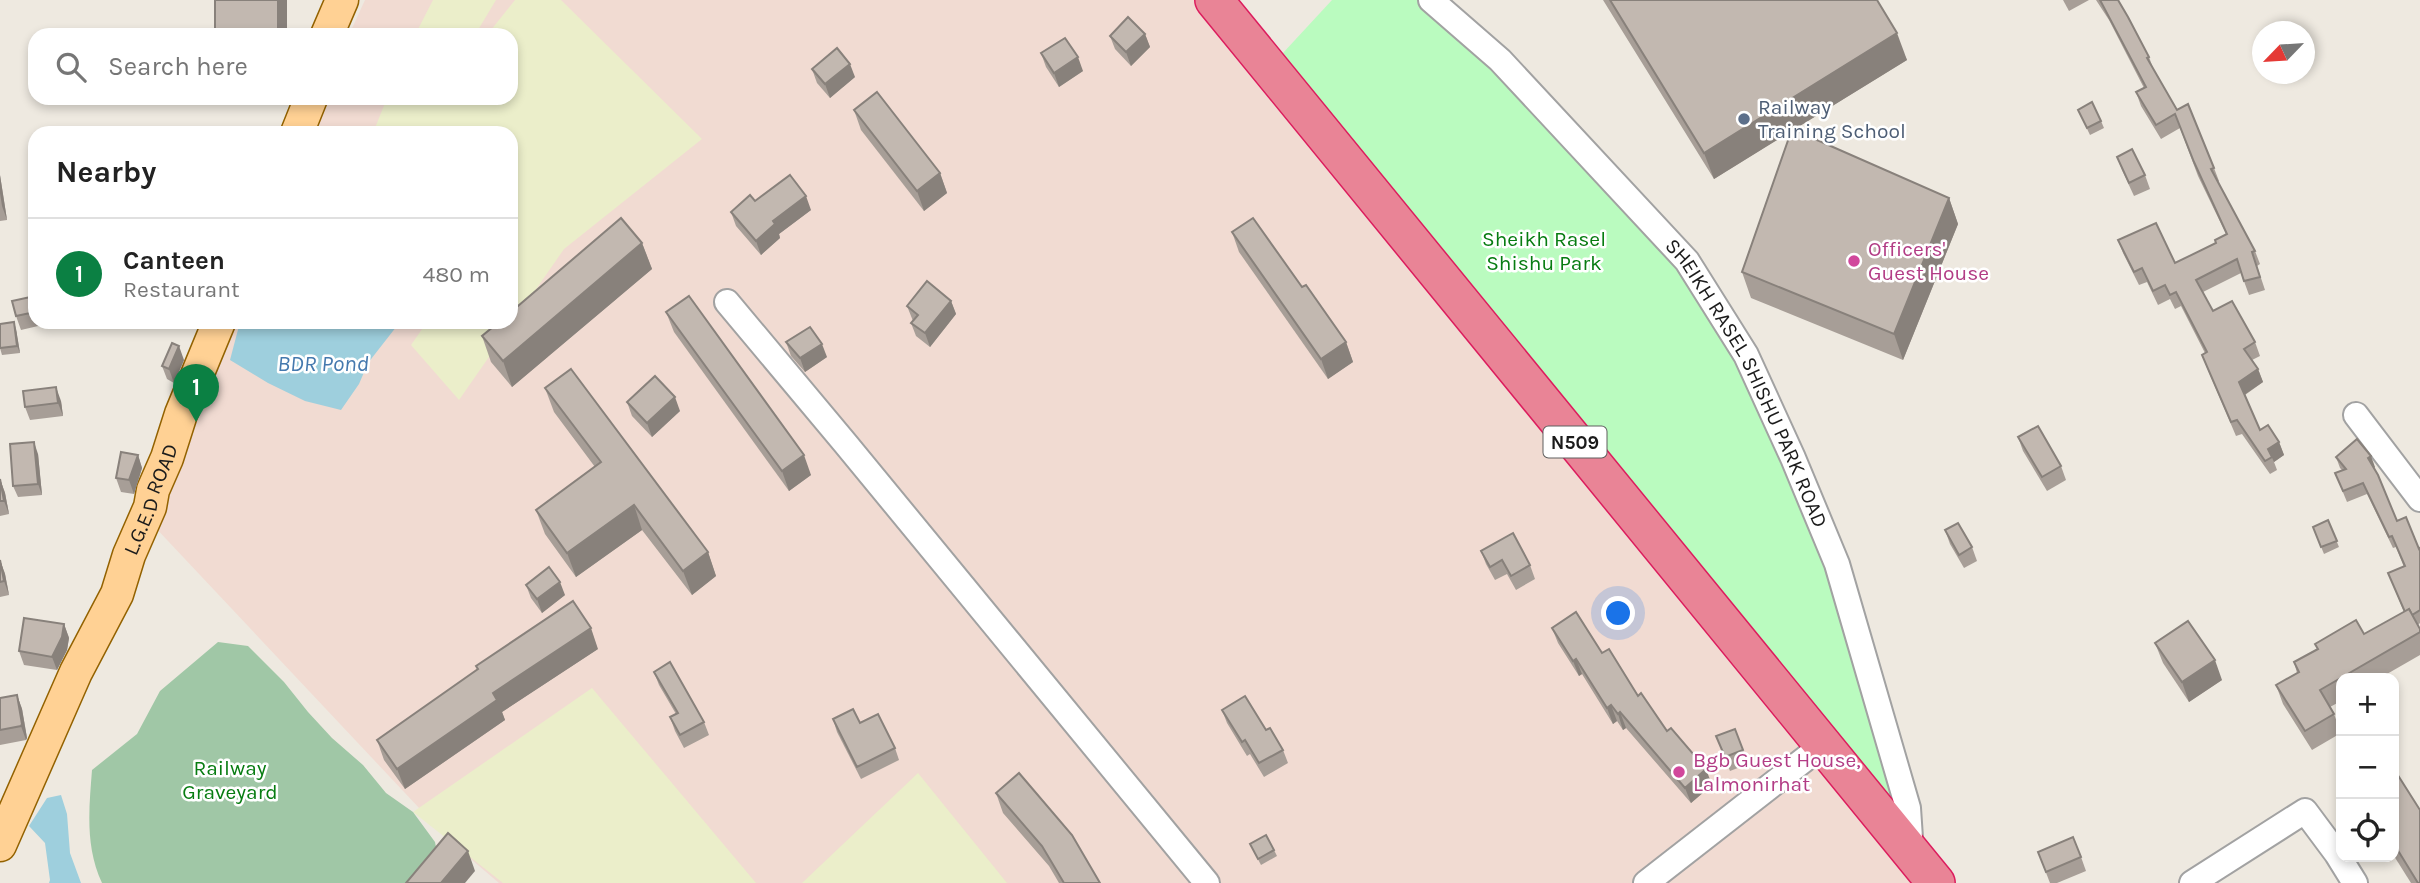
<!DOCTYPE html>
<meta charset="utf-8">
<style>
:root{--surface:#fff;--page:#f2f2f2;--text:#222;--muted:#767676;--line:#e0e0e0;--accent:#0b8043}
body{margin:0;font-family:Karla,sans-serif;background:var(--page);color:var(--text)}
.controls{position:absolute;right:21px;bottom:21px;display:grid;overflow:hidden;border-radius:14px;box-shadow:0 4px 10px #0003}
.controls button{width:63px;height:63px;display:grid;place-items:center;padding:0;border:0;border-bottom:2px solid var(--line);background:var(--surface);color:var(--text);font:35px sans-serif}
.compass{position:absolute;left:2252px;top:21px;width:63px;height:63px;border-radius:50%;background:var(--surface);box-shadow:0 4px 10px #0003;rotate:245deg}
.you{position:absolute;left:1619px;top:614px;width:24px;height:24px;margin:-18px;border:5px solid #fff;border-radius:50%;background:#1a73e8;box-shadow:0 0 0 10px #1a73e833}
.badge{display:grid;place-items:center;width:46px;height:46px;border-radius:50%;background:var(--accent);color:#fff;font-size:23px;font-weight:700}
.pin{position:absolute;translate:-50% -58px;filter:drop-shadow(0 2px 4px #0008)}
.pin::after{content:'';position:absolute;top:37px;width:24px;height:21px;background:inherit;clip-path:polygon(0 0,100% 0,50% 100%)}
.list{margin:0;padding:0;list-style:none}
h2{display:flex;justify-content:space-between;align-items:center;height:91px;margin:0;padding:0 28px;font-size:30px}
h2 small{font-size:23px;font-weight:400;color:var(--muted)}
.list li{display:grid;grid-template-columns:46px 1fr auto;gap:21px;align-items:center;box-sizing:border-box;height:112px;padding:0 28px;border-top:2px solid var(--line)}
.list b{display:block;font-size:26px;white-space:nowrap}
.list p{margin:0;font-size:23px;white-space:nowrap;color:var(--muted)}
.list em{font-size:23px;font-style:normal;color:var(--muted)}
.icon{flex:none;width:38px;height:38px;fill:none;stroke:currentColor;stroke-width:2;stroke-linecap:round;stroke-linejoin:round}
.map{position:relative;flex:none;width:2420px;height:883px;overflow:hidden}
.search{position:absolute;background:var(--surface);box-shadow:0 4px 10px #0003;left:28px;top:28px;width:490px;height:77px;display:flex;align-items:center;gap:18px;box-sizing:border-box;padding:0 24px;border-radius:21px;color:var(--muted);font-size:26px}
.panel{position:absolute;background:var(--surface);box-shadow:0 4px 10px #0003;left:28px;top:126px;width:490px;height:203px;border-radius:21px}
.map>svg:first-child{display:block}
.military{fill:#f1dbd2}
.farmland{fill:#ebeeca}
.cemetery{fill:#a0c7a6}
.park{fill:#bafbbf}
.water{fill:#9ecfdd}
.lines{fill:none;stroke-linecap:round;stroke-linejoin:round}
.minor-casing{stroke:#a2a2a2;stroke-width:28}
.major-casing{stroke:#936200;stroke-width:35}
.highway-casing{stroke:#dc1d5e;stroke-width:40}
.minor{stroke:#fff;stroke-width:24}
.major{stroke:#ffd194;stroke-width:32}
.highway{stroke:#e98496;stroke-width:37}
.wall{fill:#a79e97}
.shaded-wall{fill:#88817b}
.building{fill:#c2b8b0;stroke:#88817b;stroke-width:2}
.service-dot{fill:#5c6f8a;stroke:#fff;stroke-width:2.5}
.hotel-dot{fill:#d1479c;stroke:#fff;stroke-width:2.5}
.labels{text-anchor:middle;stroke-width:5;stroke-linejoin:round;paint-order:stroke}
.shield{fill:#fff;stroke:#5f5f5f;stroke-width:2}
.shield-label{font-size:19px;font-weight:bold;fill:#1b1b1b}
.service-label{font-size:21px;fill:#4e5e75;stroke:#fff;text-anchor:start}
.park-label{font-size:21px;fill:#077c11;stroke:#fff}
.hotel-label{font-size:21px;fill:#b23c85;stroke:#fff;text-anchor:start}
.street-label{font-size:21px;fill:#1b1b1b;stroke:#fff}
.water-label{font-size:23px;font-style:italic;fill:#4579ae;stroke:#fff}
</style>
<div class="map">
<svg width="2420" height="883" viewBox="0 0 2420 883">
<rect width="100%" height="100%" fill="#eee9e0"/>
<polygon class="military" points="365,0 1214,0 1927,883 499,883 452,843 152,524 233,322 511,322 511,133 309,133 323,98 511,98 511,35 349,35"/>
<g class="farmland">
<polygon points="433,0 496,0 475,35 415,35"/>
<polygon points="515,0 561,0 702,139 564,249 459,400 411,345 427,322 511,322 511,133 373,133 387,98 436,98 432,105 438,98 511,98 511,35 487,35"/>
<polygon points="592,688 756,883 503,883 413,812"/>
<polygon points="918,773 1007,883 802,883"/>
</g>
<path class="cemetery" d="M 218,642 L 248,646 L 284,682 L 308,712 L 332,738 L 363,765 L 386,793 L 413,812 L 435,842 L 437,852 L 414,883 L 102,883 C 85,846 89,809 92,770 L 137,734 L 160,691 Z"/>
<polygon class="park" points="1332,0 1433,0 1667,252 1726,341 1774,430 1827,556 1911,853 1269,68"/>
<g class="water">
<polygon points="240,322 400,322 368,363 359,384 341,410 305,401 268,383 230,360"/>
<polygon points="61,795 67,814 70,853 81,883 49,883 50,880 45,843 29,826 47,798"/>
</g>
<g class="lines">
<g class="minor-casing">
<g id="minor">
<path id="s1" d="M 1431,0 L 1500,60 L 1687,261 L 1746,355 L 1793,458 L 1837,564 L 1908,808 L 1911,853"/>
<polyline points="727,302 845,443 1207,883"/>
<polyline points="2356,415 2420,499"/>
<polyline points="1646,883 1823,745"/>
<polyline points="2192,883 2305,811 2337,854 2355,883"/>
</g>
</g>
<g class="major-casing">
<g id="major">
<polyline points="327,35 342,0"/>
<polyline points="297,133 311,98"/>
<path id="s2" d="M 0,845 L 76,672 L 117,594 L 129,555 L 150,507 L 153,490 L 167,458 L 181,414 L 219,322"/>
</g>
</g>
<g class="highway-casing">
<polyline id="highway" points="1214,0 1936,883"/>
</g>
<use href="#minor" class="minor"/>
<use href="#major" class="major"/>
<use href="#highway" class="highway"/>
</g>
<g class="wall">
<polygon points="1603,0 1877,0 1907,60 1793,130 1949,198 1958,224 1903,360 1751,298 1742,272 1791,131 1714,179"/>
<polygon points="2063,0 2089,0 2069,11"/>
<polygon points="2096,0 2118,0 2149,57 2153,68 2177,110 2214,168 2219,181 2218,182 2255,251 2260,264 2257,266 2265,290 2249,295 2241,273 2203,292 2213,311 2255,342 2260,356 2252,360 2258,369 2263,382 2245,395 2260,430 2279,442 2284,455 2274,462 2277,470 2270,474 2242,434 2236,436 2207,368 2202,355 2205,353 2181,306 2175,309 2170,299 2158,305 2147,282 2139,285 2123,253 2118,240 2175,263 2216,243 2226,234 2198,176 2180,128 2161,139 2141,106 2136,92 2144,88 2109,20"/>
<polygon points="1145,34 1150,47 1131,66 1115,49 1110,36"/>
<polygon points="1041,53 1083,71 1059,87 1046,67"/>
<polygon points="812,69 855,77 830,98 817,83"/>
<polygon points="187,98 218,98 217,100 187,99"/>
<polygon points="854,110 940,173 947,193 924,211 861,130"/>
<polygon points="2078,110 2101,121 2104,128 2090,135"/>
<polygon points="2117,157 2145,175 2150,189 2134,196 2122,170"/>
<polygon points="0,175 7,220 0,221"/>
<polygon points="755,201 811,210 779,234 780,238 761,255 736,226 731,212"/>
<polygon points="1232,232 1302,287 1346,342 1353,362 1328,379 1239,252"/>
<polygon points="642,243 652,269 512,387 491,362 482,336"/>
<polygon points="35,296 35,322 51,322 51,323 21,330 16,316"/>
<polygon points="951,301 956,314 930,347 916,336 911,323 913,321 907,306"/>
<polygon points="666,312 811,475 789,491 674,332"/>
<polygon points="16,329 20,353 2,355 0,348"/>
<polygon points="786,342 827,357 805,372 791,356"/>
<polygon points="184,360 174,383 167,379 162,366"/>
<polygon points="545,388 708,552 716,576 692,595 642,530 576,577 545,534 536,510 595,467 554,412"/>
<polygon points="61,401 63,416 30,420 25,407"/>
<polygon points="627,402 680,411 652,437 632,416"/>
<polygon points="2018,437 2061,466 2066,480 2047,491 2023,451"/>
<polygon points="38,454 42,495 18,497 13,486"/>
<polygon points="138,455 142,468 134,494 121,492 116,478"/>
<polygon points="2336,457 2375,467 2374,468 2397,521 2419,549 2420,548 2420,623 2418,625 2420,629 2420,655 2380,678 2341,678 2341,701 2330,707 2334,714 2341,733 2312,750 2283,704 2276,685 2297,673 2294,662 2317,649 2315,644 2364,634 2404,612 2388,573 2404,567 2396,547 2393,548 2367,494 2347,502 2335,473 2342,470 2340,468"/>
<polygon points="0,479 5,493 9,514 0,516"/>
<polygon points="2328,520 2339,547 2324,554 2313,527"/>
<polygon points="1945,530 1972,547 1977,561 1964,568 1950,544"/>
<polygon points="1481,551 1530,565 1535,579 1516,590 1507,574 1495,580 1486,564"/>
<polygon points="0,560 5,574 9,595 0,597"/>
<polygon points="526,585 565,595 542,613 531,598"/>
<polygon points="64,624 69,638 67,650 57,670 24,665 19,651"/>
<polygon points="1552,628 1602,653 1712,785 1691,803 1626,728 1623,730 1617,721 1613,724 1582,674 1579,676 1558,643"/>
<polygon points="2155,643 2222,680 2189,702 2163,663"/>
<polygon points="598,649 502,712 505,720 405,789 384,760 377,740 477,670 476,666"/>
<polygon points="654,672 704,722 709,735 684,748 675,731 670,717 676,714 659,685"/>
<polygon points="17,695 22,709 27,738 26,740 0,745 0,698"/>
<polygon points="1222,710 1266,730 1283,750 1288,763 1264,777 1250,754 1247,756 1227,723"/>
<polygon points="833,719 860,723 895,748 899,760 861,779 837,732"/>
<polygon points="1735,729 1748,764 1730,771 1716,736"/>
<polygon points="2394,769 2420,883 2411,883 2394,856"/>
<polygon points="996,793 1100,883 1059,883 1049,866 1003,813"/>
<polygon points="1250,844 1274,850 1277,856 1261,865"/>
<polygon points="2038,852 2081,857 2086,871 2057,883 2050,883"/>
</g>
<g class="shaded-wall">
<polygon points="278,0 287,0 287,35 279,35"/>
<polygon points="1897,33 1907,60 1714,179 1704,153"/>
<polygon points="1145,34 1150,47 1131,66 1126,52"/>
<polygon points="1078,57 1083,71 1059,87 1054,73"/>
<polygon points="850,64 855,77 830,98 825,84"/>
<polygon points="940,173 947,193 924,211 917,191"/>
<polygon points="0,175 7,220 2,206 0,193"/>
<polygon points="806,196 811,210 779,234 780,238 761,255 756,241 773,221"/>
<polygon points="1949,198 1958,224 1903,360 1894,334"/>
<polygon points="642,243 652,269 512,387 503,361"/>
<polygon points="951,301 956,314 930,347 925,333"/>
<polygon points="14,322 16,329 20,353 17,346"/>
<polygon points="1346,342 1353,362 1328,379 1321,359"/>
<polygon points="822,344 827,357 805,372 800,358"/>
<polygon points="179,346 184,360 174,383 169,369"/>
<polygon points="2258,369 2263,382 2244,395 2239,382"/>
<polygon points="56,387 61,401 63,416 58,403"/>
<polygon points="675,397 680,411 652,437 647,423"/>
<polygon points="34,442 38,454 42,495 38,484"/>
<polygon points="2279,442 2284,455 2274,462 2268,449"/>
<polygon points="138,455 142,468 134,494 129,480"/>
<polygon points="804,455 811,475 789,491 782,471"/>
<polygon points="2371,456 2375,467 2372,469 2368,458"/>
<polygon points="0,479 5,493 9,514 4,501"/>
<polygon points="634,505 642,530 576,577 567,553"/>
<polygon points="708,552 716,576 692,595 683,571"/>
<polygon points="0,560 5,574 9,595 4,581"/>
<polygon points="560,582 565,595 542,613 537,599"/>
<polygon points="64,624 69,638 67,650 57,670 52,657"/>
<polygon points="591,628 598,649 502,712 505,720 405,789 397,769 493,693"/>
<polygon points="1576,659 1582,674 1579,676 1573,661"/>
<polygon points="2215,660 2222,680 2189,702 2182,682"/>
<polygon points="17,695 22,709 27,738 26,740 21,726"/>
<polygon points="1611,705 1617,721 1613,724 1607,708"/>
<polygon points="1620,712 1626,728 1623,730 1618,714"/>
<polygon points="1706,769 1712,785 1691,803 1685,788"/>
<polygon points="468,851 475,871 465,883 441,883"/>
</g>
<g class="building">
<polygon points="215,0 278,0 278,34 289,35 215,35"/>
<polygon points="1610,0 1877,0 1897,33 1704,153"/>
<polygon points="2100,0 2118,0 2128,17 2149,57 2147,58 2177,110 2188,104 2214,168 2211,169 2255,251 2252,252 2260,277 2244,281 2237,259 2196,280 2213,311 2232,301 2255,342 2244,349 2258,369 2239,382 2260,430 2268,425 2279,442 2268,449 2272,457 2265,461 2237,420 2231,422 2202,355 2207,352 2176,292 2170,295 2165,285 2153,291 2142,268 2134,272 2118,240 2156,223 2175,263 2216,243 2215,240 2227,234 2194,162 2175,114 2156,125 2136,92 2146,87"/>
<polygon points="1128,17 1145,34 1126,52 1110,36"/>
<polygon points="1065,38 1078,57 1054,73 1041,53"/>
<polygon points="837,48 850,64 825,84 812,69"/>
<polygon points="877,92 940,173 917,191 854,110"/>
<polygon points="2092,102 2101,121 2087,128 2078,110"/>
<polygon points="1792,129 1949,198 1894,334 1742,272"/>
<polygon points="2132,149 2145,175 2129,183 2117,157"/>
<polygon points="790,175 806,196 773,221 775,224 756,241 731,212 750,195 755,201"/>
<polygon points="621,218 642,243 503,361 482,336 499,322 511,322 511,312"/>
<polygon points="1253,218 1302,287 1306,285 1346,342 1321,359 1232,232"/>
<polygon points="927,281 951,301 925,333 911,323 918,315 907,306"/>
<polygon points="35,296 35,312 16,316 12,301"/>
<polygon points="689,296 804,455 782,471 666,312"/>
<polygon points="14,322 17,346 0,348 0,324"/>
<polygon points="810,327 822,344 800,358 786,342"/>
<polygon points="172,343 179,346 169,369 162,366"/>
<polygon points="571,369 708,552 683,571 634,505 567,553 536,510 601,462 545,388"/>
<polygon points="655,376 675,397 647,423 627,402"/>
<polygon points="56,387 58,403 25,407 23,391"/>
<polygon points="2038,426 2061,466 2042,477 2018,437"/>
<polygon points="2357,439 2371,456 2368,458 2378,475 2397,521 2406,517 2419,549 2420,548 2420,610 2412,615 2409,609 2405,612 2388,573 2405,566 2392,536 2389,537 2363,483 2343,491 2335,473 2346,469 2336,457"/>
<polygon points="34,442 38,484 13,486 10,444"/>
<polygon points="121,452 138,455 129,480 116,478"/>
<polygon points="0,479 4,501 0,501"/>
<polygon points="2328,520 2337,541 2321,547 2313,527"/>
<polygon points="1958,523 1972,547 1959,555 1945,530"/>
<polygon points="1513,533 1530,565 1511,576 1502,560 1490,567 1481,551"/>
<polygon points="0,560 4,581 0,582"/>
<polygon points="549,567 560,582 537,599 526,585"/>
<polygon points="573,601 591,628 493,693 497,700 397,769 377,740 478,669 476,666"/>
<polygon points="2409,609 2420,629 2420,632 2320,690 2334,714 2305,731 2276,685 2299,672 2294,662 2318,649 2315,644 2356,620 2364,634"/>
<polygon points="1576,612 1602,653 1609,649 1638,696 1641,693 1667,731 1671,728 1706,769 1685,788 1620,712 1618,714 1611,705 1607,708 1576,659 1573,661 1552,628"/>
<polygon points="24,618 64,624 62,637 52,657 19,651"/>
<polygon points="2188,621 2215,660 2182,682 2155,643"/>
<polygon points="670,662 704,722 680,735 670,717 678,713 654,672"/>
<polygon points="17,695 22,724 21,726 0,730 0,698"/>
<polygon points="1245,696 1266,730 1270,728 1283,750 1259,763 1245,740 1242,742 1222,710"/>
<polygon points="853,709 860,723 878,714 895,748 857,767 833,719"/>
<polygon points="1735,729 1743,750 1725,757 1716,736"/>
<polygon points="2394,769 2420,810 2420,883 2418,883 2394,844"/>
<polygon points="1019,773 1072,835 1100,883 1064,883 1042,846 996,793"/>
<polygon points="448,833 468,851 441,883 406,883"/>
<polygon points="1266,835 1274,850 1258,859 1250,844"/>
<polygon points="2073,837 2081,857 2046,872 2038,852"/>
</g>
<circle class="service-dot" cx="1744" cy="119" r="7"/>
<g class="hotel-dot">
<circle cx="1854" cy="261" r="7"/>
<circle cx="1679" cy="772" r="7"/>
</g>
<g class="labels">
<rect class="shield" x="1543.5" y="426.5" width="63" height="31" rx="5"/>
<g class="shield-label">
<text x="1575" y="449">N509</text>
</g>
<g class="service-label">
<text x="1758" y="114">Railway<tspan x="1758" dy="24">Training School</tspan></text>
</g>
<g class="park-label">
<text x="1544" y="246">Sheikh Rasel<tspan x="1544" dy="24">Shishu Park</tspan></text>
<text x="230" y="775">Railway<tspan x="230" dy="24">Graveyard</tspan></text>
</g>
<g class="hotel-label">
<text x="1868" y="256">Officers'<tspan x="1868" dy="24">Guest House</tspan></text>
<text x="1693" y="767">Bgb Guest House,<tspan x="1693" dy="24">Lalmonirhat</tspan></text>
</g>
<g class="street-label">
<text dy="7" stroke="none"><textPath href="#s1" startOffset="502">SHEIKH RASEL SHISHU PARK ROAD</textPath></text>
<text dy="7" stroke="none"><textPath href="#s2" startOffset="378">L.G.E.D ROAD</textPath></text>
</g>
<g class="water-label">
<text x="323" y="371">BDR Pond</text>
</g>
</g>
</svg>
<div class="controls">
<button>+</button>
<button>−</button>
<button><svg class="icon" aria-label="locate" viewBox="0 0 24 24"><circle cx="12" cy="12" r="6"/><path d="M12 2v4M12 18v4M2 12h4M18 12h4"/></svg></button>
</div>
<svg class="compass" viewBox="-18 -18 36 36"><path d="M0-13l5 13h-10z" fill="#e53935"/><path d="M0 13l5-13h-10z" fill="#767676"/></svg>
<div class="you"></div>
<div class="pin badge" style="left:196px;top:422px">1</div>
<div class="search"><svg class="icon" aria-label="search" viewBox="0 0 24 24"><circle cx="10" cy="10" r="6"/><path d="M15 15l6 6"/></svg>Search here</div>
<section class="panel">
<h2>Nearby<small></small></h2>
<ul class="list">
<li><span class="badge">1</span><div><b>Canteen</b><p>Restaurant</p></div><em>480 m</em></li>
</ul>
</section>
</div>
